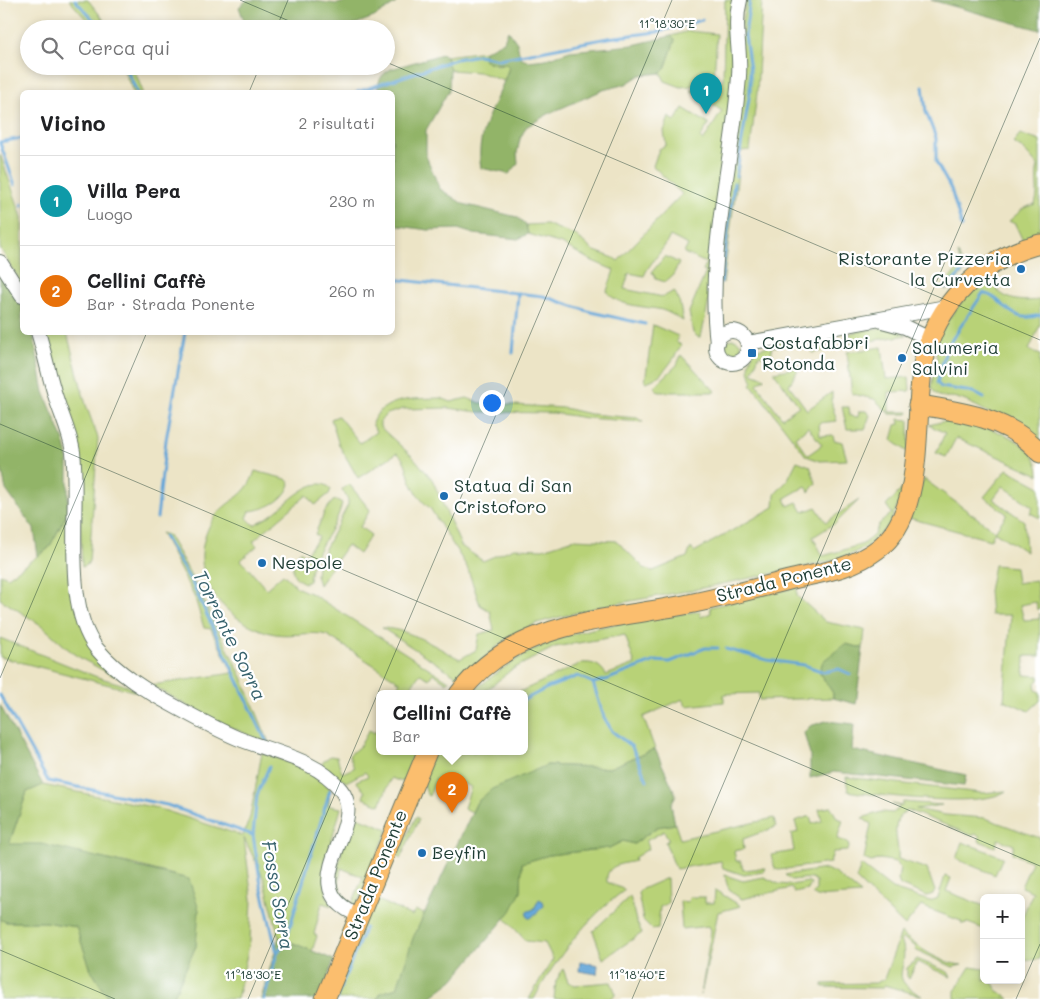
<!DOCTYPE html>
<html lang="it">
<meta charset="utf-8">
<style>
:root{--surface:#fff;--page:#f2f2f2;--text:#202124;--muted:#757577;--line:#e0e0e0;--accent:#1f6fb2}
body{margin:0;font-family:Mali,sans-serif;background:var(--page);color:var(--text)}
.controls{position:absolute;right:15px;bottom:15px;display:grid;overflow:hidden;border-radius:8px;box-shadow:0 2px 8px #0003}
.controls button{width:45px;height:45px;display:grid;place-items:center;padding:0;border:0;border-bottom:1px solid var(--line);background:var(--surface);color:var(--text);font:25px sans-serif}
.you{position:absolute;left:491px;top:402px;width:18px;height:18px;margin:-12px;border:4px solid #fff;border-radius:50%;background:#1a73e8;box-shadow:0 0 0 8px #1a73e833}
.badge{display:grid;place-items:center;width:32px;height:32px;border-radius:50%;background:var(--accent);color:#fff;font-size:16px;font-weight:700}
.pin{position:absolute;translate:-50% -41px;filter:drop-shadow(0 1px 2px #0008)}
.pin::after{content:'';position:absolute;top:26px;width:18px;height:15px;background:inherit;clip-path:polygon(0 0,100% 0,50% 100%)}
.popup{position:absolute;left:376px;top:690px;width:152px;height:65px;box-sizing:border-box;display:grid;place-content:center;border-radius:8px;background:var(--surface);filter:drop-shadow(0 1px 4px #0005);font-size:16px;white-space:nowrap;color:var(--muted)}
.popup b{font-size:19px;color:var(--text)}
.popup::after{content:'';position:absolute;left:50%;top:100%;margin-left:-10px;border:10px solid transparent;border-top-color:var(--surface)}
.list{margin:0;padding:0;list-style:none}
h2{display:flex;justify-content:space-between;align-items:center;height:65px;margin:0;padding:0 20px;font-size:21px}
h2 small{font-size:16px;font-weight:400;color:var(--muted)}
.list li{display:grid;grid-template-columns:32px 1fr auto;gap:15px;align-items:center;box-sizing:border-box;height:90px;padding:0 20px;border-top:1px solid var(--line)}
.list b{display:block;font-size:19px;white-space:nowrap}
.list p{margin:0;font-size:16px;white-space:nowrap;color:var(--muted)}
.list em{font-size:16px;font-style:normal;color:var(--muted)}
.icon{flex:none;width:28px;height:28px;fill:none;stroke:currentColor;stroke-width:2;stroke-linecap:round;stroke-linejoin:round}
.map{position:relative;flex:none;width:1040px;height:999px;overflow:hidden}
.search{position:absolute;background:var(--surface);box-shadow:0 2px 8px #0003;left:20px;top:20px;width:375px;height:55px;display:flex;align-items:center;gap:12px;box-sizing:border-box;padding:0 18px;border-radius:28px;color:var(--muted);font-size:19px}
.panel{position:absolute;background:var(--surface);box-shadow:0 2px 8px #0003;left:20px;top:90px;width:375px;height:245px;border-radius:8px}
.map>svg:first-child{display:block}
.green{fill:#b8d277;stroke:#6c8856;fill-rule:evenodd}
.forest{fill:#92b468;stroke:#58784e}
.water{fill:#64a6d8;stroke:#427286}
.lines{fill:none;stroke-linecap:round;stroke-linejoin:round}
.stream{stroke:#64a6d8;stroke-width:3}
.minor-casing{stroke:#677767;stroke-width:16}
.major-casing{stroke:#677767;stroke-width:21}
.minor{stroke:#fff;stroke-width:14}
.major{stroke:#fbbe6e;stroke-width:19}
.ticks{fill:none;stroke:#1f3d34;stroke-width:1;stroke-opacity:0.45}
.poi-dot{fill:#1f6fb2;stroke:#fff;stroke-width:2}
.labels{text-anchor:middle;stroke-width:4.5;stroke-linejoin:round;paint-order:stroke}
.poi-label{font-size:18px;fill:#1f3d34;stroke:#fff;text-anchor:start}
.street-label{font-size:18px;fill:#1f3d34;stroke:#fff}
.water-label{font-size:19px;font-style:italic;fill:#37626d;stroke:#fff}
.ticks-label{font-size:12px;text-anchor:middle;fill:#1f3d34;stroke:#fff;stroke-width:4.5;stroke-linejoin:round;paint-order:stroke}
</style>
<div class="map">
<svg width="1040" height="999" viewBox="0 0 1040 999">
<rect width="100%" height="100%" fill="#fff"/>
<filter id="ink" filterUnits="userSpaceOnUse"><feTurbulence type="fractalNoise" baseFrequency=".02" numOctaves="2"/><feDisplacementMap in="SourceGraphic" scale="10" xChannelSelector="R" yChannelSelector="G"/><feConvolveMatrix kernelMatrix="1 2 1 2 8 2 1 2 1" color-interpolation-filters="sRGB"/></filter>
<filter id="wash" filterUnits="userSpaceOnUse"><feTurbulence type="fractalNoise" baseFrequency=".0096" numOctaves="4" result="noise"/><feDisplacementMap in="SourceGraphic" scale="20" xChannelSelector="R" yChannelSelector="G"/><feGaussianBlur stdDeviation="1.12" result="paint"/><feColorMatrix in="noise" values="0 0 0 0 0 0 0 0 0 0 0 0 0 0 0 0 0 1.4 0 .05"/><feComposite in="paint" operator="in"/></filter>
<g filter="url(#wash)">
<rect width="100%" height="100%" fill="#ece4c6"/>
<g class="green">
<polygon points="69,0 88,0 111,29 95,29"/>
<path d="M 725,0 L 736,0 L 732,16 L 732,74 L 726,142 L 708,305 L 701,337 L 698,337 L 693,333 L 689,312 L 706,272 L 703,271 L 706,263 L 684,253 L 688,245 L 670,236 C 663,252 649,263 644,276 L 629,273 L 624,289 L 663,297 L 674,291 L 679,300 L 683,321 C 676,317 669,312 662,310 C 646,306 616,307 607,291 L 614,270 L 590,260 L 562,244 L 528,234 L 526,225 L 546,224 L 577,236 L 592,250 L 614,258 L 618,261 L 682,194 L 653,166 L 659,149 L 666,145 L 664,131 L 669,117 L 675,121 L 683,108 L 709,124 L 700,138 L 703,141 L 722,111 L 690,90 L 712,88 L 723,80 Z"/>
<polygon points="746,0 762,0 757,93 750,150 741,151 723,283 719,281 742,20"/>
<polygon points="689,31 717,34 714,76 709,84 681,87 665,81 661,73 665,69 675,40 671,36"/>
<polygon points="485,51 484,59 497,65 506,64 509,67 504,81 479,72 450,70 446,56"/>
<polygon points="122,66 135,66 134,69 143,92 133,92"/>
<path d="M 1020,134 L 1040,141 L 1040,236 L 1023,241 L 1015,224 L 1009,221 L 1024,208 L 1035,204 C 1040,189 1034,183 1038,166 L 1023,149 L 1013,143 Z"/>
<polygon points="0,154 22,217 22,285 0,248"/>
<polygon points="958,254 966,271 946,290 942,286 961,266"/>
<polygon points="665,256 679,263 673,275 665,282 656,279 652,272"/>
<path d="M 984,273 C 1000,298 1010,303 1040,300 L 1040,325 L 1029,350 L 1040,355 L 1040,444 C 1019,432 979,404 957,398 C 944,395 940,402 931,387 L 937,359 L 935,346 L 943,326 Z"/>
<path d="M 653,325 L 678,336 L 676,342 L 681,345 C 674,359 662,379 645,382 Z"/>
<polygon points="889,326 907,335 851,344 850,333"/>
<polygon points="43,333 67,333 86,405 98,438 89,561 87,565 82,567 78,453"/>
<polygon points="827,335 827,350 813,353 811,342 801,343 801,338"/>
<circle cx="733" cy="347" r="8"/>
<path d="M 785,341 L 786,345 L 771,347 L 773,360 L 759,355 L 752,373 L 765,378 L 757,384 L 782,418 L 799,406 L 774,372 L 800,367 L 789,385 L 807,410 L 832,392 L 832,405 L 837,421 L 819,423 L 820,436 L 833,435 L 834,440 L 842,442 L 847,460 L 820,461 L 806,456 L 751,384 L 753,382 C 747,370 748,361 755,350 ZM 808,427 L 822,445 L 808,455 L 795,437 Z"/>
<polygon points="882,347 886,379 909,377 910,391 889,392 889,412 909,412 908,414 890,414 874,399 852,394 847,352"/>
<polygon points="681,355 716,392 659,392 654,387 677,365"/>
<path d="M 441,398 L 451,402 L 467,398 L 480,403 L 564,408 L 590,414 L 637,418 L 643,422 L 586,418 L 554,413 L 478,412 L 448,408 L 403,409 L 387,414 L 380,421 L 380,427 L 414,458 L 432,479 L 461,546 L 483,561 L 514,548 L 543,549 L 574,539 L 617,541 L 644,568 L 653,571 L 687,557 L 691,548 L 694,552 L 774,507 L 775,494 L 787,481 L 797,461 L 810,466 L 816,483 L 809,492 L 806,486 L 785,498 L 788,506 L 797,502 L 803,512 L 816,507 L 826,522 L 859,500 L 837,522 L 813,537 L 823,556 L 863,544 L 874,535 L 879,524 L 892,513 L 886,506 L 901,490 L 904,491 L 889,525 L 866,547 L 849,555 L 823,563 L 693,590 L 602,606 L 537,623 L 507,638 L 463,676 L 458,677 L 382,628 C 411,629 435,647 460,659 L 476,650 L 479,634 L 494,630 L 490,611 L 480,605 L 467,567 L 430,508 C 422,502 415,492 411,482 C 406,471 408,461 397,453 L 358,478 L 339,445 L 331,419 L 338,416 L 360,443 L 376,432 L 372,423 C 383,396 417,399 441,398 Z"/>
<polygon points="842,407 849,407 850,416 858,417 859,411 866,411 870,415 865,429 847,429"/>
<polygon points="899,419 909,420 909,453 892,440 896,425 900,424"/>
<path d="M 949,420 C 978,423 1040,438 1039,475 L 956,438 L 946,457 L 936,453 L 945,433 L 929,425 Z"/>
<polygon points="1007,469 1040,487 1040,518 1030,513 1033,507 1003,486 993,499 1024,521 1026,552 995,532 990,540 909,518 924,479 995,531 1007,514 984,497"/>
<path d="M 255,471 L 286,479 L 290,484 C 285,501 266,509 250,511 L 247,518 L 254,525 C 259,522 266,519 271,515 C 285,506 315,471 331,489 L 329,494 L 315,505 L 307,495 L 253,541 L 257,546 L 241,560 L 266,589 L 283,574 L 298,588 L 312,594 L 449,681 L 447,683 L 433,673 L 429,679 L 420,674 L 412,685 L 416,688 L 412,694 L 398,685 L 400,682 L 327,635 C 309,630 288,639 267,632 C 218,617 184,570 212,521 C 227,497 245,501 255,471 Z"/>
<polygon points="349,484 370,510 360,527 371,535 359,554 347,545 319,585 316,575 317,564 348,505 348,500 342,489"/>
<path d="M 337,500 L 342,503 C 336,531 311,551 309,581 L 305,583 C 287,576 292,564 300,551 L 305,555 L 319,537 L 315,534 L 325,511 L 333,501 Z"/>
<polygon points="68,512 69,583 114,676 82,659 68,649 41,625 0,599 0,574 8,577 49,548"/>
<polygon points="161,533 168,535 186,566 242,677 270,745 196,711 152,685 233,673 211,629 204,628 195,598"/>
<polygon points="994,565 1015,567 1017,583 1036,580 1040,609 1037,609 1036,602 1020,605 1024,620 1039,619 1040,613 1040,656 1025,656 1024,675 1039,676 1039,680 1035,683 1036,690 1040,692 1040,701 1029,711 1004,700 1011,615 991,615 989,591"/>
<path d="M 797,587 L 797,596 L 826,622 L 865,630 L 863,648 L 845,644 L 819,672 L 833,693 L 833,698 L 759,700 L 759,693 L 724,694 L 724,702 L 686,706 L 683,699 L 643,717 L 655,749 L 609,768 L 547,765 L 477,802 L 472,812 L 464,808 L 471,787 L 454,779 L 451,785 L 436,779 L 429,796 L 427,795 L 422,774 L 432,752 L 524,752 L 524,694 L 515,694 L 582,663 C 593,662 601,665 606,675 L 635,664 L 625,635 L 555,647 L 511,670 L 482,694 L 470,694 C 495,673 520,655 550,642 C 592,624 653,619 699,611 L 701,617 L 711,613 L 710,607 Z"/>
<polygon points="0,638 97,677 128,686 137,692 0,657"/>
<polygon points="379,725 380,752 419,752 407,781 403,780 402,782 391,778 380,805 363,798 365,792 356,781 368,776 365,772 346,782 323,766 322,763 330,756 337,757 342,773 354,768 349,755 360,746 369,730 375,733"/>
<path d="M 262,753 C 287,761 310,770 330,788 L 329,806 L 341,808 C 334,836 315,879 332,906 L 322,903 L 314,934 L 317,936 L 312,951 L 279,937 L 264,879 L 244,838 L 252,899 L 250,941 L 237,999 L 172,999 L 196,946 L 188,879 L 129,863 L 9,845 L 27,792 L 43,785 L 157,808 L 243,836 L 250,817 Z"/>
<path d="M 846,777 L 981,793 L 1006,791 C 983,808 891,796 860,793 L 848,791 Z"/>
<path d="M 903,802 L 942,805 L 916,809 L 945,815 L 985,818 L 1040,838 L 1040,959 L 1022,961 L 1021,920 L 1033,892 L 1021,887 L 1032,862 L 1012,853 L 1014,845 L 998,839 L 995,847 L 979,841 L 980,836 L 974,834 L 973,836 L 908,810 C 887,820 900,843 898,859 L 927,869 L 935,891 L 933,894 L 927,896 L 900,885 L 898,880 L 900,868 L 896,862 L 880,859 L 871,862 L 864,859 L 871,824 L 862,818 L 881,812 L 893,813 L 900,807 L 892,804 L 902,806 Z"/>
<polygon points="831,807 837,818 843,820 837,839 848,842 849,848 847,851 833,852 830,863 779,870 775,869 771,855 794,851 791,834 798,832 795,821 810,816 812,824 822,821 819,809"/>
<polygon points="350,814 388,829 357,905 352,904 363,877 341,868 339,883 345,900 334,885"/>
<polygon points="416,817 419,819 400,859 397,856"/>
<path d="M 774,818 L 776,827 L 743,839 L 744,849 L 734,851 L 736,861 L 741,861 L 743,870 L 765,868 L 763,872 L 744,875 L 723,868 L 721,861 L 676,869 L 665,842 L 669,840 L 664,831 L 646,841 L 648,849 L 634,858 L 635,861 C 623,864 605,864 607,882 L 625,890 C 587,917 556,958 534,999 L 529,999 L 553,959 L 545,943 L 526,941 L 505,918 L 521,891 L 522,863 L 549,855 L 609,848 L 623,841 L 634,844 L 657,827 L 675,824 L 680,839 Z"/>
<polygon points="962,842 1003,857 995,875 956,859"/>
<polygon points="861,865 892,889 930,901 938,898 945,876 951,878 946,891 984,906 984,929 968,923 962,924 961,921 921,906 905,926 856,879"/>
<polygon points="826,869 836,874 861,894 817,897 812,894 816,890 816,881 812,878 791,880 785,875"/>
<path d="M 725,875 L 743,881 L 764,877 L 779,884 L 790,885 L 808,882 L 811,883 L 808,890 L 794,893 L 792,888 L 742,899 C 730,892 727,889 725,875 Z"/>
<polygon points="667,878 668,903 660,907 658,928 652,929 643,920 638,893 642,889"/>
<polygon points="715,890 741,906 718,912 701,995 711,930 709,926 682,929 680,901 688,902 689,897 705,897 705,903 714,903"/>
<polygon points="630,896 636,921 642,933 603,959 593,931"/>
<polygon points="374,898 412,916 415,910 424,914 397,988 381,993 377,999 331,999"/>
<polygon points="0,919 6,922 45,922 76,927 91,970 109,999 0,999"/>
<path d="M 901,933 C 918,947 939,963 962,965 L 953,967 L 915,950 L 916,947 L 903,938 L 900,942 L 903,945 C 908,973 887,977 922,996 L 884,985 L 883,988 L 823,987 L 823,984 L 876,983 L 884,979 Z"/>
<polygon points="917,959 948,972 951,977 917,962 909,979 907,976 907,968"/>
<polygon points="970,967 984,969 984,980 991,980 997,990 1010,999 955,999 955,991"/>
<polygon points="563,969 568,982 575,985 611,982 616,994 610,999 554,999 556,981"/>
</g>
<g class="forest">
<polygon points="247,0 307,0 337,4 354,0 397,0 395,4 374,17 342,29 247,29 239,7"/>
<polygon points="931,0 1040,0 1040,30"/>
<path d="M 508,30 L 517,43 L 520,57 L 529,61 L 546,59 L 570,51 L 633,45 L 671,36 L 675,40 L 665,69 L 661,73 L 640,75 L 626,84 L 603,90 L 550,113 L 526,127 L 520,139 L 517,153 L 518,164 L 509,174 L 481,168 C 474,130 499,101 509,67 L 506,64 L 489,63 L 484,59 L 485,51 L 504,41 Z"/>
<path d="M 442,54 L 446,56 L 450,70 L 449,90 L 426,130 L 426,156 L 440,189 L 463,204 L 517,217 L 526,225 L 528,234 L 518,239 L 474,234 L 458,229 L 428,230 L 393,225 L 392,92 L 378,92 C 378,81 380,75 391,69 Z"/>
<polygon points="0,270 22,306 22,332 33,333 44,392 64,441 68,457 68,512 49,548 38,556 34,529 6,490 0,462"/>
<polygon points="845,644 863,648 856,704 833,698 833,693 819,672 823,661"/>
<polygon points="0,705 43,785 27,792 9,844 41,844 189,879 199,910 196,946 172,999 109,999 91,970 76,927 45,922 6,922 0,919"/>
<polygon points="826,721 854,724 852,750 966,775 964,786 834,772 810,778 810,755 804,733 810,726"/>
<polygon points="655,749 676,795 671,804 675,824 657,827 634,844 623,841 609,848 549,855 522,863 521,891 511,911 453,980 428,999 377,999 381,993 397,988 413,938 477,802 492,789 547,765 609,768"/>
<polygon points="279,937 334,960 320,999 261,999"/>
</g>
<g class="water">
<polygon points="539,899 543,901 544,906 531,918 528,918 526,912 534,909"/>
<polygon points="580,961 598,965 597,974 579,971"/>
</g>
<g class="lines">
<g class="stream">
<polyline points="75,0 102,29"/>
<polyline points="125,66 137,92"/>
<polyline points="923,86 926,112 936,138 936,162 951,189 962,227"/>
<polyline points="357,92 456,59 478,55 499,59 608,38 657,32 702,20"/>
<polyline points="0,142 22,138"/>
<polyline points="0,143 15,185"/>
<polyline points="736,176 750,92 750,70 745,35 750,0"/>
<polyline points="22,204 22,206"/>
<polyline points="392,279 543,296 591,312 645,324"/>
<polyline points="721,282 734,183"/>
<polyline points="946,288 963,271"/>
<polyline points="513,353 518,293"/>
<path d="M 984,398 L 973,392 L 941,387 L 937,383 L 947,347 L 983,293 C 1006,298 1008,325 1040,315"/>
<polyline points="157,518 166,440 185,332"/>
<polyline points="164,536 192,583 267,743"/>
<polyline points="726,649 767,660 804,665 824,672 839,669 850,674"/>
<polyline points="611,678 655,661 670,662 705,648 718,648"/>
<polyline points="593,683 609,679"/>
<polyline points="0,695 48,781 167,805 253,835"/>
<polyline points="524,700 547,688 578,676 593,683 604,717 612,731 632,747 647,780"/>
<polyline points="277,953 286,940 330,790"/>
<polyline points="264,999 277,953 261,885 253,835 257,795 269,767"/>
<polyline points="336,999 365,928"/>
</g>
</g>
</g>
<g filter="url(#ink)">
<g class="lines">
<g class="minor-casing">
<g id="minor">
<polyline points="0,262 22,296"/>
<polyline points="882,321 905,327 930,339"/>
<circle cx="732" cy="347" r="16"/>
<path d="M 38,332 C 45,354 49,377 56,398 C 62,417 70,433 73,452 C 80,508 61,604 97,649 C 118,674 148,692 176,707 C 196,718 216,729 237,738 C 271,752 317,759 341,790 C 370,826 288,888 359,915"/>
<path d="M 717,342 C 706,255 733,163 739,76 C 741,50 733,26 740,0"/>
<polyline points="748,343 946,307"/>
</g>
</g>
<g class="major-casing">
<g id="major">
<path d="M 918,405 C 960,411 1012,419 1040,453"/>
<path d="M 459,694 C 514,621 602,621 684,605 C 719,598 754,589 789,580 C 819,573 852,569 878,549 C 927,512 913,420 923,365 C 929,334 943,308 965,286 C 987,265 1010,251 1040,244"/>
<polyline points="325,999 427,752"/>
</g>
</g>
<use href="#minor" class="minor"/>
<use href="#major" class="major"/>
</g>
</g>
<path class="ticks" d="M 240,0 L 308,29M 276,29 L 288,0M 386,62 L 1040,340M 249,92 L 260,66M 0,424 L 1040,866M 0,678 L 147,332M 0,950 L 115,999M 248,999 L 672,0M 632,999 L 1040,38M 1016,999 L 1040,944"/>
<g class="poi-dot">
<circle cx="1021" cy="269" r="5"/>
<rect x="747" y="348" width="10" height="10" rx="2.5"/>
<circle cx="902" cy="358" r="5"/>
<circle cx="444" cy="496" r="5"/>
<circle cx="262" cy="563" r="5"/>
<circle cx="422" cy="853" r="5"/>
</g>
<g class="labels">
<g class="poi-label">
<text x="1011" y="265" text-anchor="end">Ristorante Pizzeria<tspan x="1011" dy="21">la Curvetta</tspan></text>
<text x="762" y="349">Costafabbri<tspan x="762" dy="21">Rotonda</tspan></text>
<text x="912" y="354">Salumeria<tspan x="912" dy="21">Salvini</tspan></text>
<text x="454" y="492">Statua di San<tspan x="454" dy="21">Cristoforo</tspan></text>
<text x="272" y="569">Nespole</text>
<text x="432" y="859">Beyfin</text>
</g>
<g class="street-label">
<text transform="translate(784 580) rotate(-14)" y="6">Strada Ponente</text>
<text transform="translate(376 875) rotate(-68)" y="6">Strada Ponente</text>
</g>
<g class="water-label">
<text transform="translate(230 635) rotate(64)" y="7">Torrente Sorra</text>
<text transform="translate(278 895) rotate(80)" y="7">Fosso Sorra</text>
</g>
</g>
<g class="ticks-label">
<text x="667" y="28">11°18'30"E</text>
<text x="253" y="979">11°18'30"E</text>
<text x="637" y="979">11°18'40"E</text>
</g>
</svg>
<div class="controls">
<button>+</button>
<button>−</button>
</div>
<div class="you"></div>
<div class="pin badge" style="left:706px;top:114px;background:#0f9aa8">1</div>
<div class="pin badge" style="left:452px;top:813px;background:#e8710a">2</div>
<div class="popup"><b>Cellini Caffè</b>Bar</div>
<div class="search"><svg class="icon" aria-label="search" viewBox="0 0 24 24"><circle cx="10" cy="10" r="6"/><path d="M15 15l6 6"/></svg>Cerca qui</div>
<section class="panel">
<h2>Vicino<small>2 risultati</small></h2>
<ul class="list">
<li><span class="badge" style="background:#0f9aa8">1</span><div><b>Villa Pera</b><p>Luogo</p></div><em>230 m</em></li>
<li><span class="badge" style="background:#e8710a">2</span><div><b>Cellini Caffè</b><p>Bar · Strada Ponente</p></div><em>260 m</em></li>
</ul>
</section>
</div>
